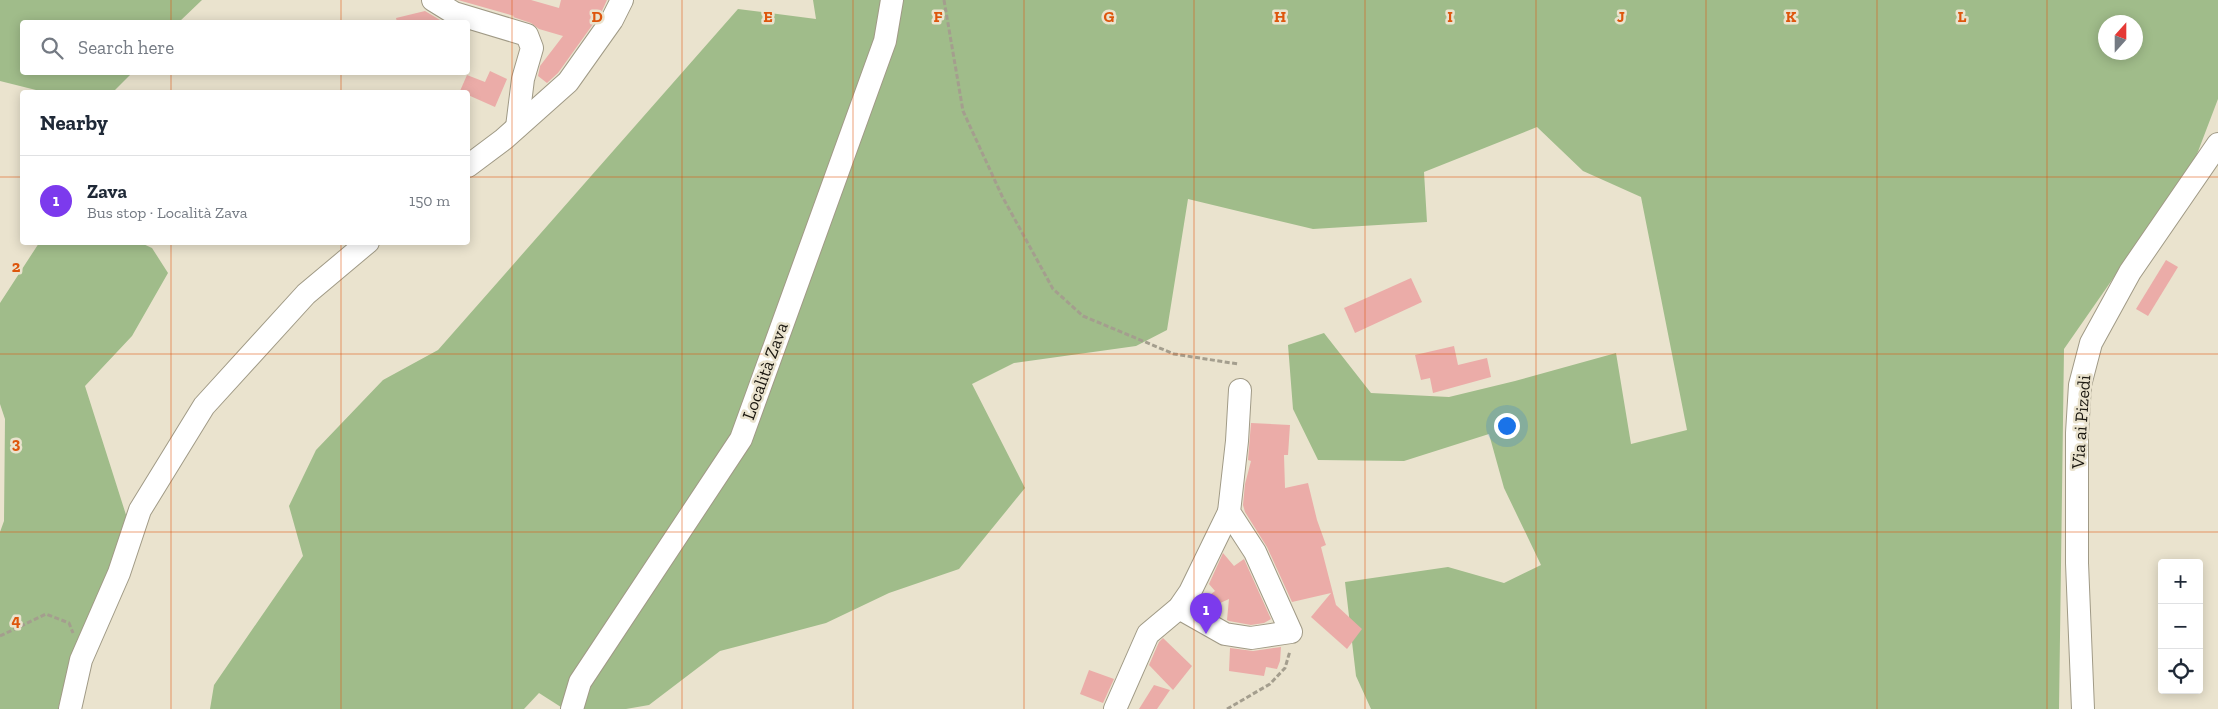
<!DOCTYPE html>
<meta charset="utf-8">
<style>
:root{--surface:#fff;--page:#f2f2f3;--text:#1f2937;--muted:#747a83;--line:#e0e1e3;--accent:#7c3aed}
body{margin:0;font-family:"Zilla Slab",serif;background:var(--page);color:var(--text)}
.controls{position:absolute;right:15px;bottom:15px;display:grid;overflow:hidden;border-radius:5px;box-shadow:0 2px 12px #0003}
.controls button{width:45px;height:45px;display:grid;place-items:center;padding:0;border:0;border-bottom:1px solid var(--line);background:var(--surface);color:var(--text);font:25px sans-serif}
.compass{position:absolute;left:2098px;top:15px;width:45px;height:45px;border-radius:50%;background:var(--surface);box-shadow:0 2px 12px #0003;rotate:21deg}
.you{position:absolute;left:1506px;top:425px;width:18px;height:18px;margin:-12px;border:4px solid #fff;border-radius:50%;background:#1a73e8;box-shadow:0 0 0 8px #1a73e833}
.badge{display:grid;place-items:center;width:32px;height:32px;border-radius:50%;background:var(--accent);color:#fff;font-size:16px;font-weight:700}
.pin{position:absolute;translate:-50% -41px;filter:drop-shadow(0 1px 2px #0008)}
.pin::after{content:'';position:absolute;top:26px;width:18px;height:15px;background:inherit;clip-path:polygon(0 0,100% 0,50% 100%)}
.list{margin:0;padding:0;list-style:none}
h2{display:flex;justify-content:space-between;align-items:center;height:65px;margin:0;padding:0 20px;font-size:21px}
h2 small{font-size:16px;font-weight:400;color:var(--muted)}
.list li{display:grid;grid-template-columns:32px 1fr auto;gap:15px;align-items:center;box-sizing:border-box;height:90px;padding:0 20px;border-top:1px solid var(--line)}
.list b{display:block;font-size:19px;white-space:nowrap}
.list p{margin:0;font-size:16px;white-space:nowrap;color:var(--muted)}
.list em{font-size:16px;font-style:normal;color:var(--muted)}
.icon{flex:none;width:28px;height:28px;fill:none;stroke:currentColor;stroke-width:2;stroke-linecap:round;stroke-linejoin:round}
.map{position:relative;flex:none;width:2218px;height:709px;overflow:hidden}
.search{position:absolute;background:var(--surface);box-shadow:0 2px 12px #0003;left:20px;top:20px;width:450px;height:55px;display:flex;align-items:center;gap:12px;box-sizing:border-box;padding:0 18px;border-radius:5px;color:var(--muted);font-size:19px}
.panel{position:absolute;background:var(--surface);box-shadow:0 2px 12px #0003;left:20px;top:90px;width:450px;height:155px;border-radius:5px}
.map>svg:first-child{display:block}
.forest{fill:#a0bc8a;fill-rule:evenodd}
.building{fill:#ebaca8}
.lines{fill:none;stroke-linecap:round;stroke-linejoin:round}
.minor-casing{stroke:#a09a86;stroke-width:24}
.path{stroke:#a49e8e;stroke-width:3;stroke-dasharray:5 2.5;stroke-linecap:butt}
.minor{stroke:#fff;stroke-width:22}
.grid{fill:none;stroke:#de560c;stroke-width:1;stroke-opacity:0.55}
.labels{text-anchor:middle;stroke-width:5;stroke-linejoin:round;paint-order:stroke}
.street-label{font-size:18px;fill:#19160f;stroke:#eae3ce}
.grid-label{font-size:16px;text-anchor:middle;font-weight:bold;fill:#de560c;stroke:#eae3ce;stroke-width:5;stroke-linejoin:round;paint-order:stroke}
</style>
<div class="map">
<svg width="2218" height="709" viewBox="0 0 2218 709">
<rect width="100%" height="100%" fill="#eae3ce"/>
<g class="forest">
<polygon points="0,0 202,0 179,22 22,22 22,72 132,73 113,92 44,92 0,81"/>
<path d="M 813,0 L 2218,0 L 2218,99 L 2194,162 L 2064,349 L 2059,709 L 1371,709 L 1356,676 L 1345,582 L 1448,567 L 1504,583 L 1541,565 L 1504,488 L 1489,434 L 1404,461 L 1318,460 L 1293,409 L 1288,345 L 1324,333 L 1371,393 L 1449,397 L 1515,381 L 1616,353 L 1631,444 L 1687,430 L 1641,197 L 1583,171 L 1537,127 L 1424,172 L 1427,222 L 1313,229 L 1188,199 L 1167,330 L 1136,346 L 1014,363 L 972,384 L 1025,488 L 959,569 L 889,593 L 826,623 L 720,651 L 649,705 L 626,709 L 564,709 L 539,693 L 524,709 L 210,709 L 214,685 L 303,556 L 289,506 L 316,450 L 383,380 L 438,350 L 738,9 L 816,19 ZM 2106,22 L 2136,22 L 2136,52 L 2106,52 Z"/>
<polygon points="39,243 141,243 152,248 168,273 132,336 85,386 127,518 102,593 68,669 58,709 0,709 0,532 4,521 5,419 0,404 0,303"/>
</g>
<g class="building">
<polygon points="458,0 531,0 559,8 561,0 607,0 601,13 558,73 547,83 538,76 540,66 563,36 539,29 531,23 513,17 514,16"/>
<polygon points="425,11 440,20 430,22 397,22 396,18"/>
<polygon points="490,71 507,79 495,107 468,95 468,92 460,91 467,75 485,82"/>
<polygon points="2166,260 2178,267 2148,316 2136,309"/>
<polygon points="1411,278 1422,302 1355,333 1344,308"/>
<polygon points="1454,346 1458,365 1487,358 1491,377 1433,393 1430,378 1421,380 1415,355"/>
<polygon points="1251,423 1290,425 1288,455 1284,455 1285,488 1308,483 1317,520 1326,545 1321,547 1336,605 1362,629 1347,649 1311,617 1331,593 1292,602 1267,547 1245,512 1243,505 1245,484 1251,461 1248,460"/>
<polygon points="1223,553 1234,566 1244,559 1271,619 1264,623 1251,625 1229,621 1227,620 1229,599 1207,609 1198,604 1215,591 1209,584"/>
<polygon points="1163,638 1192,666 1173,690 1149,665 1159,642"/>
<polygon points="1281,647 1280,661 1277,669 1266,667 1264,676 1229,671 1230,648 1253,651"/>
<polygon points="1089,670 1114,679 1103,703 1080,694"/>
<polygon points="1154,685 1170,690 1157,709 1139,709"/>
</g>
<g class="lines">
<g class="minor-casing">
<g id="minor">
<polyline points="433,0 454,13 527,35 532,48 523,79 517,127"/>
<polyline points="468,166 504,139 568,82 612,20 622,0"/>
<polyline points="1179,608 1225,634 1251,638 1291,632 1255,552 1229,512 1237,441 1240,390"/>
<polyline points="70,709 81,660 119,573 140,510 204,406 306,294 368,242"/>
<polyline points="572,709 580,682 741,439 885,41 892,0"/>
<polyline points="1115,709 1148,634 1179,608 1190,592 1229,512"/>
<polyline points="2083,709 2077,563 2077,433 2080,385 2091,343 2130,272 2218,144"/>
</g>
</g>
<g class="path">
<polyline points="944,0 963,111 1002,196 1053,289 1083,316 1174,354 1238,364"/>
<polyline points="0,636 46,614 69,623 73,633"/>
<polyline points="1227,709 1270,684 1285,668 1290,651"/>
</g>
<use href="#minor" class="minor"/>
</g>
<path class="grid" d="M 171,0 L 171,22M 341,0 L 341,22M 512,0 L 512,709M 682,0 L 682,709M 853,0 L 853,709M 1024,0 L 1024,709M 1194,0 L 1194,709M 1365,0 L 1365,709M 1536,0 L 1536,709M 1706,0 L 1706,709M 1877,0 L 1877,709M 2047,0 L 2047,709M 171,72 L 171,92M 341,72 L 341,92M 0,177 L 22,177M 468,177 L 2218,177M 171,242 L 171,709M 341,242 L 341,709M 0,354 L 2218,354M 0,532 L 2218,532"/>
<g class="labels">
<g class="street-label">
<text transform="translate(765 371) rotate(-70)" y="6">Località Zava</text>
<text transform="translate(2081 422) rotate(-86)" y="6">Via ai Pizedi</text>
</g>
</g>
<g class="grid-label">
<text x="597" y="22">D</text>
<text x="768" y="22">E</text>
<text x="938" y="22">F</text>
<text x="1109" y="22">G</text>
<text x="1280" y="22">H</text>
<text x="1450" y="22">I</text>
<text x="1621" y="22">J</text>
<text x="1791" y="22">K</text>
<text x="1962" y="22">L</text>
<text x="16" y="272">2</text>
<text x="16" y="449">3</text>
<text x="16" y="626">4</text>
</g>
</svg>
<div class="controls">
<button>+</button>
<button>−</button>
<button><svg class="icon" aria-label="locate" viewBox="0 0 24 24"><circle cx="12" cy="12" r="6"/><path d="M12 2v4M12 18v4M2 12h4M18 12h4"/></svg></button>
</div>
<svg class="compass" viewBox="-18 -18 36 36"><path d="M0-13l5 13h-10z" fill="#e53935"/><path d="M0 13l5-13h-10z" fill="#747a83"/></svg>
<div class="you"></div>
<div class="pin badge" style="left:1206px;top:634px">1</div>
<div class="search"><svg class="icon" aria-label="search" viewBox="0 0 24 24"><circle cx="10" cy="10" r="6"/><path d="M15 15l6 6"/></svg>Search here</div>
<section class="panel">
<h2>Nearby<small></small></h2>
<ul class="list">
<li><span class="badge">1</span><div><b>Zava</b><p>Bus stop · Località Zava</p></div><em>150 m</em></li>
</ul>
</section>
</div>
